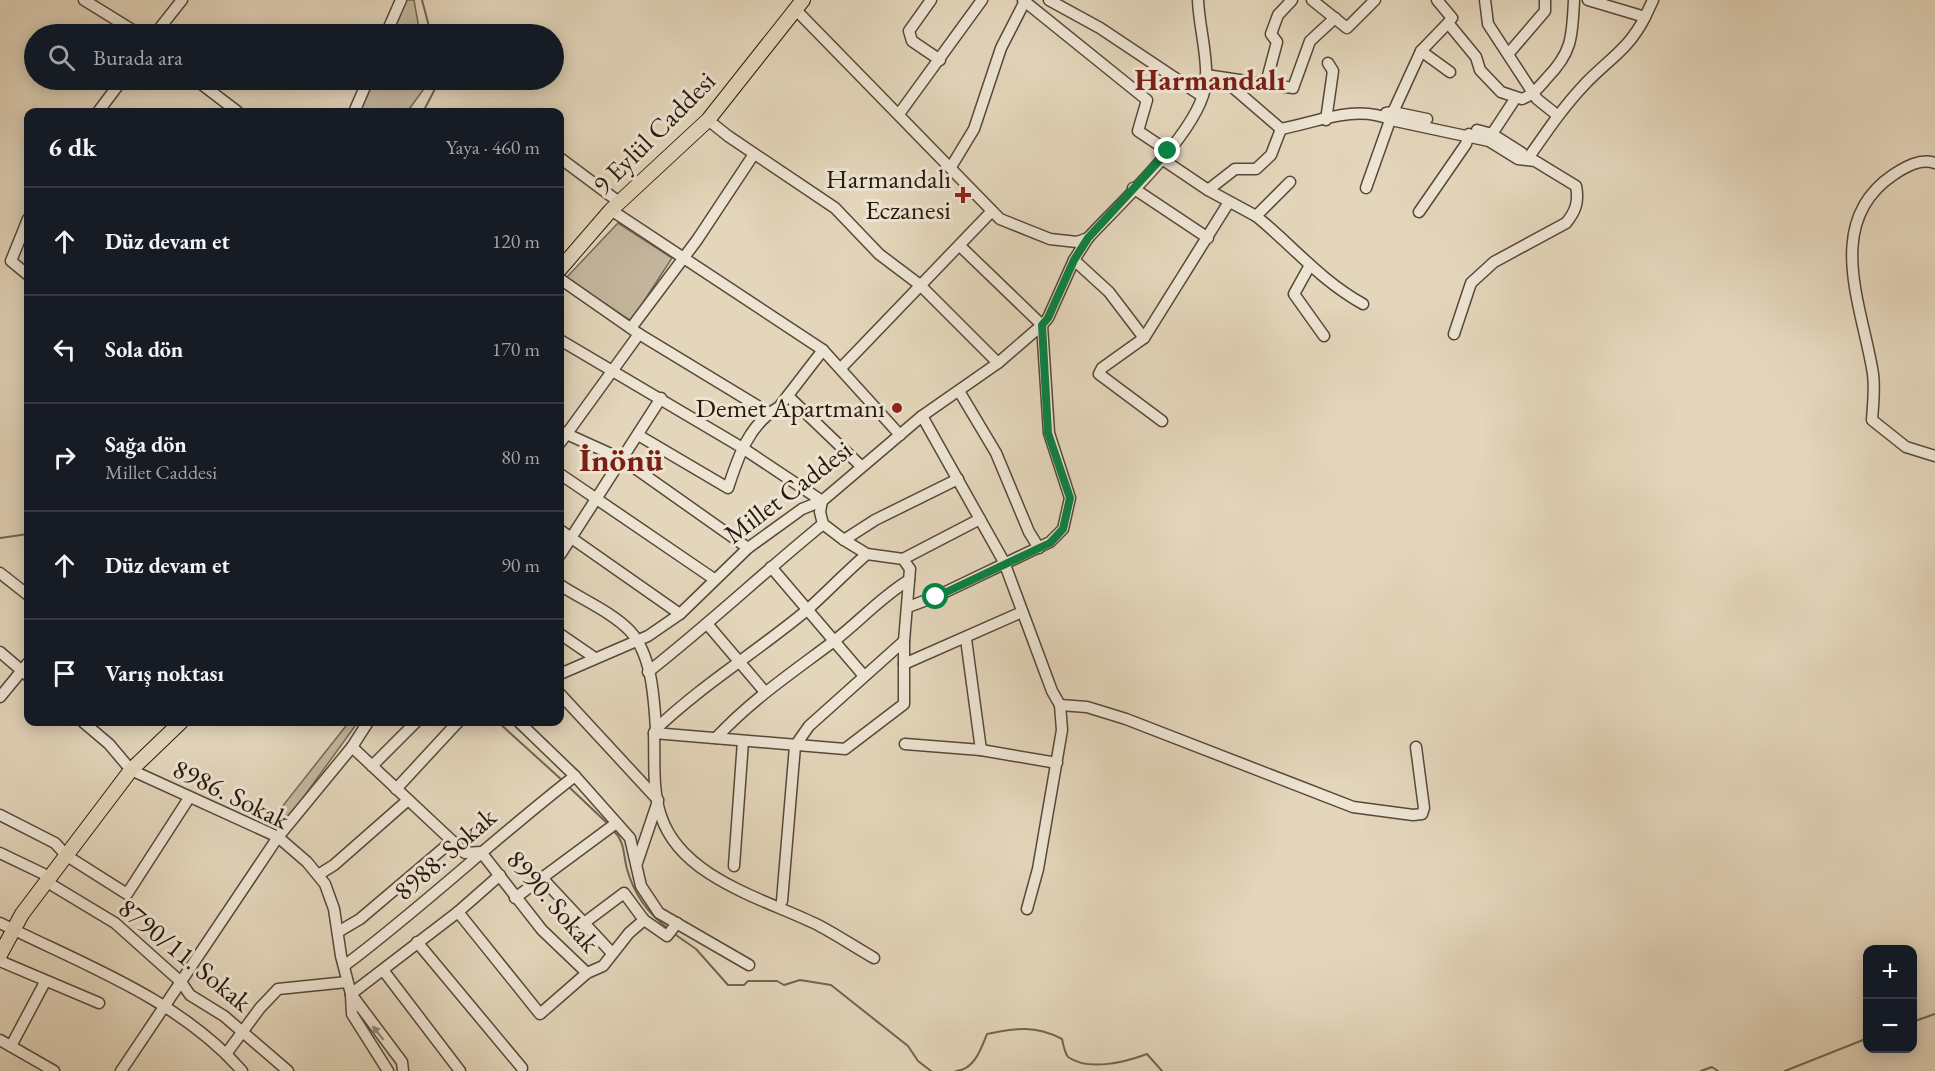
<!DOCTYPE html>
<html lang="tr">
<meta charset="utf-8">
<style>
:root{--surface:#171b24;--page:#242831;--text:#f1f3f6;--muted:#9ea1a6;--line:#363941}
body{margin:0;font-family:"EB Garamond",serif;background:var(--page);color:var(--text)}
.controls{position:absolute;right:18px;bottom:18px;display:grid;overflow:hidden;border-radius:12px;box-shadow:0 3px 15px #0003}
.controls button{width:54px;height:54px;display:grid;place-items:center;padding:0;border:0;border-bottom:2px solid var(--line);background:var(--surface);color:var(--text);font:30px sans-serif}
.stop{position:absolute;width:18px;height:18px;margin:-14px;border:4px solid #0b8043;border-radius:50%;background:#fff}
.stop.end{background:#0b8043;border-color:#fff;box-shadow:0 2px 6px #0008}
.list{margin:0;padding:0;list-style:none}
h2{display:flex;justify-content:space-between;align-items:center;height:78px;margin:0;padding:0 24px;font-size:26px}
h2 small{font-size:20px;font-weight:400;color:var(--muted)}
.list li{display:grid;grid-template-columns:39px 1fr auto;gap:18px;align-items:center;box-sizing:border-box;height:108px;padding:0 24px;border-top:2px solid var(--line)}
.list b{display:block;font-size:22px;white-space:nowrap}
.list p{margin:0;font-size:20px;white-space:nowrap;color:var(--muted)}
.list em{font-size:20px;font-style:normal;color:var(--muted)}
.icon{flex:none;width:33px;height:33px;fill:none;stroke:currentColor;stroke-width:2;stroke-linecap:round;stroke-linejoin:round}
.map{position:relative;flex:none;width:1935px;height:1071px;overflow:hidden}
.search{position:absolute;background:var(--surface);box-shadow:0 3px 15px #0003;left:24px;top:24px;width:540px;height:66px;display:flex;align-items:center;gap:15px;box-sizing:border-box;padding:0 21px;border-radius:33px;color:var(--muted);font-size:22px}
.panel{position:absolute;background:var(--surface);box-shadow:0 3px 15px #0003;left:24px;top:108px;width:540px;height:618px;border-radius:12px}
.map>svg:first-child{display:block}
.green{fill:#c4b69d;stroke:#766854;stroke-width:1.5}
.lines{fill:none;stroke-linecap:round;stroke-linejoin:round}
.stream{stroke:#726452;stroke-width:2}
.minor-casing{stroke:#574838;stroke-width:13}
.major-casing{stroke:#28190c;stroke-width:16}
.minor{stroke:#ede4d3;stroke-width:10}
.major{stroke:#e4d6bb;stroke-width:14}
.oneway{fill:#948979}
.route{stroke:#0b8043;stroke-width:8}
.poi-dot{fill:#8f2418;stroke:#ede4d3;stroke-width:2}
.labels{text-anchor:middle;stroke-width:6;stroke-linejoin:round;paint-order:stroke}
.street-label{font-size:27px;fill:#28190c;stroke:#ede4d3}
.poi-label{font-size:27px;fill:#28190c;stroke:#ede4d3;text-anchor:end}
.quarter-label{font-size:30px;font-weight:bold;fill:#7a1f14;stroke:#ede4d3}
.district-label{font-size:33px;font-weight:bold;fill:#7a1f14;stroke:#ede4d3}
</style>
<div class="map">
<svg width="1935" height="1071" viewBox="0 0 1935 1071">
<rect width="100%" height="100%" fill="#e4d6bb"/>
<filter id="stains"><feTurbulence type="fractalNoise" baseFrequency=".00333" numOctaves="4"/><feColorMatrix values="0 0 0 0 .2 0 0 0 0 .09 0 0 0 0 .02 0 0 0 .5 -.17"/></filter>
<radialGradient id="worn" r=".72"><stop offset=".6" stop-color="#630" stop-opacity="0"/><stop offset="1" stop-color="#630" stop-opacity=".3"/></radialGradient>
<g class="green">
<polygon points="405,0 414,0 420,34 391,34"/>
<polygon points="373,80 428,80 429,82 407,112 360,112"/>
<polygon points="618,223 672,258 631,321 566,278"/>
<polygon points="349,722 358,722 284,824 274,817"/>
</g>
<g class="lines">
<g class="stream">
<polyline points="422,0 431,34"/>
<polyline points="423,112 436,87 436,80"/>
<polyline points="0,538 28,534"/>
<polyline points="498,722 563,781"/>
<polyline points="569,787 608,824"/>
<path d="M 614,831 C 625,842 623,854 627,869 C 634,894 648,914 669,929"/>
<polyline points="673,933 696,949 728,985 744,985 748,981 777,981 784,985 800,980 831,985 908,1046 918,1061 931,1071"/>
<polyline points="1912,1022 1935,1014"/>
<path d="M 956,1071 C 974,1070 981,1049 987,1034 C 1015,1028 1036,1025 1062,1039 C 1063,1044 1065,1053 1068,1057 C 1088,1071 1123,1063 1147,1054 L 1162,1071"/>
<polyline points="1701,1071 1712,1067 1718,1071"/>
<polyline points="1785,1071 1868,1038"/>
</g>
<g class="minor-casing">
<g id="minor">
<polyline points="84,0 139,34"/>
<polyline points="931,0 909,31 912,41 940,60"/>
<polyline points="1023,0 1147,100 1138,131 1168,151"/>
<polyline points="1049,0 1100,28 1202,96"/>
<polyline points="1312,0 1347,28 1375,0"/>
<path d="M 1437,0 L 1452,18 L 1448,23 L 1476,57 L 1480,70 L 1501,92 L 1522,99 C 1533,95 1539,87 1547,78 C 1573,51 1572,36 1574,0"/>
<polyline points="1485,0 1488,24 1537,99 1557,115"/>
<polyline points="1588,0 1645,17 1653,0"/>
<path d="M 796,10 L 1000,219 L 1050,239 L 1077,242 L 1088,238 C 1121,202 1202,129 1206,82 C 1208,55 1199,27 1198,0"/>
<polyline points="155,34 182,0"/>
<polyline points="386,34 401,0"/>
<polyline points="1421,51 1450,72"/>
<polyline points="1509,53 1545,11 1545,0"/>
<polyline points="1206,75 1293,88 1310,41 1335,18"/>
<polyline points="196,80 238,112"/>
<polyline points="1266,83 1277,42 1271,34 1278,15 1292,0"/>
<path d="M 1206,84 L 1230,85 L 1281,129 C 1317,122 1357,104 1391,120 L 1489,141 L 1518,159 L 1535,161 L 1576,186 C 1579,201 1576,211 1566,223 L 1494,262 L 1471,283 L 1454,334"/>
<polyline points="98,112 122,80"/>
<polyline points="354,112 368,80"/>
<polyline points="1386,113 1393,112 1427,119"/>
<polyline points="899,114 982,0"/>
<polyline points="708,120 728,136 835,208 879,254 920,285 998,363"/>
<polyline points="1326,120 1333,71 1328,63"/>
<polyline points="1477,130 1492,134 1522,153"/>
<polyline points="1492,134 1515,99"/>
<path d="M 1529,157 C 1547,131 1564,106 1586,83 C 1609,59 1629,49 1645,17"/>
<polyline points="560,158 619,202"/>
<polyline points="1162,159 1208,190 1256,216"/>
<path d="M 1935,163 C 1920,158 1905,167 1893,175 C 1822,223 1863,308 1873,374 C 1875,389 1873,405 1872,420 L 1906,447 L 1935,456"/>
<polyline points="951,167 974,129 1001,48 1025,1"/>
<path d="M 1290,182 L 1256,216 C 1294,247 1320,280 1363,304"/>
<polyline points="1133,188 1208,238"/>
<polyline points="1366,188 1393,112 1421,51 1448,23"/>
<polyline points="1208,190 1235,169 1256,169 1271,155 1281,129"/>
<polyline points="611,210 823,350 900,435"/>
<polyline points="1419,212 1466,144 1469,134"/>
<polyline points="28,219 11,261 28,275"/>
<polyline points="1074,260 1109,292 1144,338"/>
<polyline points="1309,267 1294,294 1324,336"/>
<polyline points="560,279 639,334 769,413"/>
<polyline points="631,328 697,240 754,154"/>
<path d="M 560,340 L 741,447 L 822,501 L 820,512 L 823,524 L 844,540 L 867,554 L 903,559 L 910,569 L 904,641 L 904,704 L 845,749 L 654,733 C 655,760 652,790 661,816 C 681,878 765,899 818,925 C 837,935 855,947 874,958"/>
<polyline points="842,367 992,211"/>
<polyline points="959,391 996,453 1029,532 1039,548"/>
<polyline points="788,396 861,466"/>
<polyline points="922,416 1004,562 1052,691 1060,705 1062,730 1038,869 1027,909"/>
<polyline points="1162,421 1099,374 1102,368 1144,338 1229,202"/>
<polyline points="560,431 622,459 748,548"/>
<path d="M 638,435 L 728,488 C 738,457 749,424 779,407 L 823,350"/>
<polyline points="560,443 639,334"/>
<polyline points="560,474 714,579"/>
<polyline points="560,530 680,614"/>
<polyline points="844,540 875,520 958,479"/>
<polyline points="560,555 661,398"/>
<polyline points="903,559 980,519"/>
<polyline points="771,567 864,676"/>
<polyline points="0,573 28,595"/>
<path d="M 560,585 C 581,599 612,612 630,631 C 652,655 654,698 656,729 L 654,733"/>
<polyline points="908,607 935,597 1050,542 1063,529 1070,498 1049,433 1042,325 960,246"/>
<polyline points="708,625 765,692"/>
<polyline points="560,634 595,658"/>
<polyline points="966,639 981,750"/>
<polyline points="0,652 28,676"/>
<polyline points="904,664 1022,612"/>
<path d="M 648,672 C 708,625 764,572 823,524"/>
<polyline points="560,674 648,636 680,614 748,548 802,509 822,501 922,416 998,363 1042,325 1048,318 1074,260 1088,238"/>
<polyline points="560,694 658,800"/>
<polyline points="0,697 28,663"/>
<polyline points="1060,705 1087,707 1126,719 1353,807 1413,815 1422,814 1424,808 1416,747"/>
<polyline points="83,722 109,744 131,770 278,837 307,862 325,884 334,909 341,956 351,994 402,1062 403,1071"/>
<polyline points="519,722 575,776 630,838 641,886 659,913 749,965"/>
<path d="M 656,729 C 703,684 758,651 807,610 C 827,592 846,572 867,554"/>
<path d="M 716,738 C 751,700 793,672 834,641 C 860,621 881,597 909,580"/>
<polyline points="905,744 981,750 1057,763"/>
<polyline points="352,747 465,853 481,852 542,930 587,973"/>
<polyline points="372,766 416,722"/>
<polyline points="396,789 458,722"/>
<polyline points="0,815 55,843 67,856 127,894 189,798"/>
<polyline points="0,853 50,877"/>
<polyline points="637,863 658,801"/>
<polyline points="734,866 743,741"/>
<polyline points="318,875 334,865 408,800"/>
<polyline points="542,878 612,953"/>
<polyline points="47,882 115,923 181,982 190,995 224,1016 288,1071"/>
<polyline points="515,898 615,824"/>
<polyline points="782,901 795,746 809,726 904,641"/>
<polyline points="458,912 540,1014 587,973 603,966 629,933 644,920"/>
<path d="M 0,923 C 84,965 179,999 242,1071"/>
<polyline points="584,923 624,893 644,920 667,936 677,923"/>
<polyline points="338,932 360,919 452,841"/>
<polyline points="417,942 522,1068"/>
<polyline points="0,961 99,1003"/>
<path d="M 344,966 C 424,906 496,837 575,776"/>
<polyline points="383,970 460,1071"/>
<polyline points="351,994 458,912 500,875"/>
<polyline points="351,995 352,1014 388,1071"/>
<polyline points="0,1040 54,1071"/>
<polyline points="11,1046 45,982"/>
<polyline points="226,1054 260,1008 278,989 347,982"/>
<polyline points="121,1071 278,837 352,747 368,722"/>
</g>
</g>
<g class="major-casing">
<g id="major">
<polyline points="560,269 611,210 708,120 803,0"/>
<polyline points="0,955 22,914 131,770 181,722"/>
</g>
</g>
<use href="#minor" class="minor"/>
<use href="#major" class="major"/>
</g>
<defs><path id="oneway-solid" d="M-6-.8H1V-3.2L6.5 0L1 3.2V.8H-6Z" transform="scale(1.5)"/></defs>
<use class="oneway" href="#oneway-solid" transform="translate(378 1033) rotate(-128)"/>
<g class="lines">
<polyline class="route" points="936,597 1050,543 1063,529 1070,498 1048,433 1042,325 1048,318 1074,260 1088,238 1168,151"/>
</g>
<g class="poi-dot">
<path d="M960 186h6v6h6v6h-6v6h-6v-6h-6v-6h6z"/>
<circle cx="897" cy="408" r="6"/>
</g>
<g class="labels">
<g class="street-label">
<text transform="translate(654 133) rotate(-45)" y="9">9 Eylül Caddesi</text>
<text transform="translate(788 492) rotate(-37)" y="9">Millet Caddesi</text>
<text transform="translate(231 794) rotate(26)" y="9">8986. Sokak</text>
<text transform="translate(445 854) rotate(-41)" y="9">8988. Sokak</text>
<text transform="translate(553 901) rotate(49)" y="9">8990. Sokak</text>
<text transform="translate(185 955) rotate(39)" y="9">8790/11. Sokak</text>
</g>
<g class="poi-label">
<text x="951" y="188">Harmandalı<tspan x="951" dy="31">Eczanesi</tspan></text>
<text x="885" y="417">Demet Apartmanı</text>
</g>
<g class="quarter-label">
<text x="1210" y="90">Harmandalı</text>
</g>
<g class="district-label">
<text x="621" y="471">İnönü</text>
</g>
</g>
<rect width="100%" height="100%" filter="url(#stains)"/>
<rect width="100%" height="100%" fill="url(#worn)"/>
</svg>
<div class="controls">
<button>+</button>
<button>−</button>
</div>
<div class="stop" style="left:936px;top:597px"></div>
<div class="stop end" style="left:1168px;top:151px"></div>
<div class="search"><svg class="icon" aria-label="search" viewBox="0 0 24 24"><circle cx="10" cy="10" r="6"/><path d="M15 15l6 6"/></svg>Burada ara</div>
<section class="panel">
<h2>6 dk<small>Yaya · 460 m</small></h2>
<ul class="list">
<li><svg class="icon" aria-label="ahead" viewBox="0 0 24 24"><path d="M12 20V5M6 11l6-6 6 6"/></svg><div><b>Düz devam et</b></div><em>120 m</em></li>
<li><svg class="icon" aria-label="left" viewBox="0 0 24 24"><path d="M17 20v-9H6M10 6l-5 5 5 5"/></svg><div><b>Sola dön</b></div><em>170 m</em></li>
<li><svg class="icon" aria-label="right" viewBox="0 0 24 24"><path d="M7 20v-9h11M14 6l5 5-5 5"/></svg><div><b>Sağa dön</b><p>Millet Caddesi</p></div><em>80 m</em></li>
<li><svg class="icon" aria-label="ahead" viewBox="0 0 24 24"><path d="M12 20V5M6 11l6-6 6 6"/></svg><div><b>Düz devam et</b></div><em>90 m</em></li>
<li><svg class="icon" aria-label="arrive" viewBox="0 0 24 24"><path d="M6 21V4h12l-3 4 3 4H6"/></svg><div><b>Varış noktası</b></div></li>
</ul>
</section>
</div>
